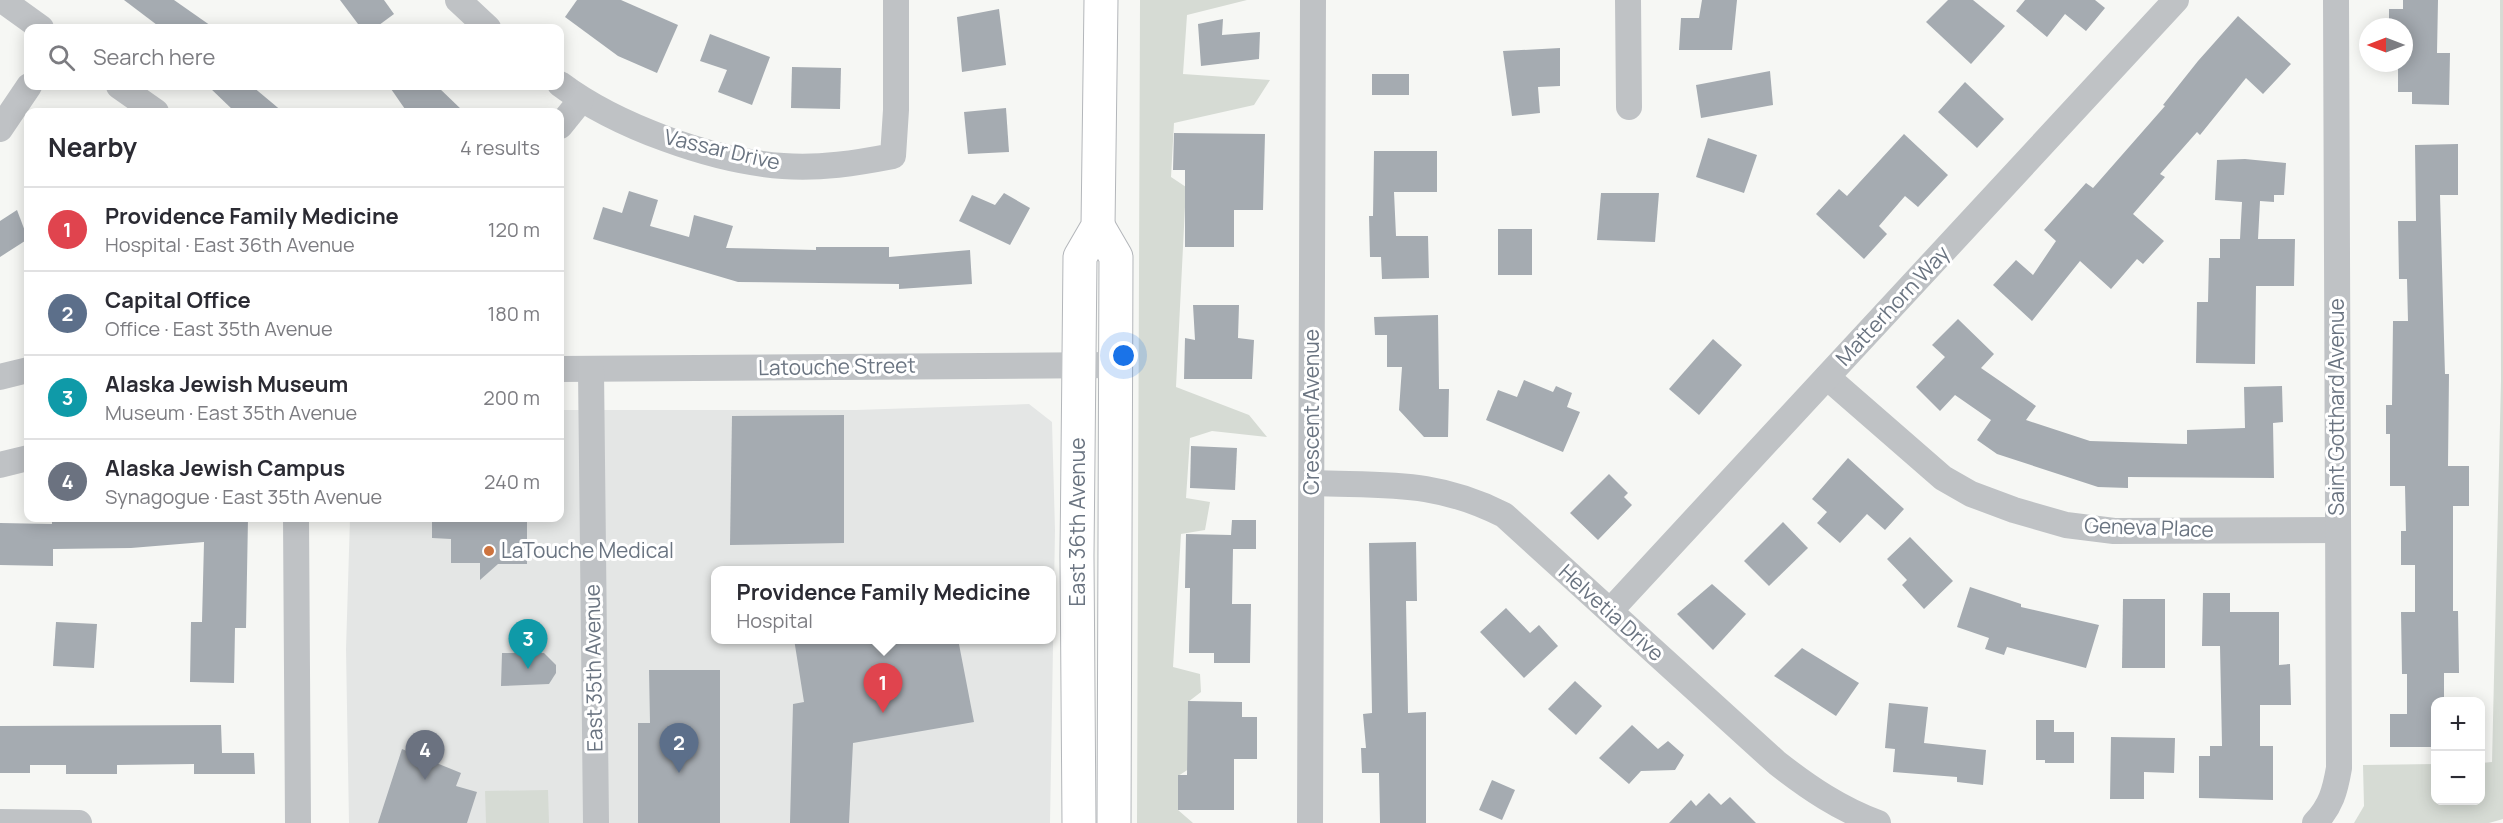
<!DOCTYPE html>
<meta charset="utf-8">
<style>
:root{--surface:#fff;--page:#f7f7f7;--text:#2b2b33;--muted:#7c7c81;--line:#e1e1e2;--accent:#1a73e8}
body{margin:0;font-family:Manrope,sans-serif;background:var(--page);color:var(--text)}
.controls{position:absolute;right:18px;bottom:18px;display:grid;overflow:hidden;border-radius:12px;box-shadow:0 3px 15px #0003}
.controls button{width:54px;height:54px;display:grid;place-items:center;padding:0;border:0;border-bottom:2px solid var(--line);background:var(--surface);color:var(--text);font:30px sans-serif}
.compass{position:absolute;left:2359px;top:18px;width:54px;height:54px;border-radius:50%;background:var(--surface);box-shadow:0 3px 15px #0003;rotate:270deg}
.you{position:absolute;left:1124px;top:356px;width:21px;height:21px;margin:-15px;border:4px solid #fff;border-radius:50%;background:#1a73e8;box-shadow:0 0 0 9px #1a73e833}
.badge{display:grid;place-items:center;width:39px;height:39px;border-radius:50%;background:var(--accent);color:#fff;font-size:20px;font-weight:700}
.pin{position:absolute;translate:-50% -50px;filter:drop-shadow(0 2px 3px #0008)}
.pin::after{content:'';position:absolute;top:32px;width:21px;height:18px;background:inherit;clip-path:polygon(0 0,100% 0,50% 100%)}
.popup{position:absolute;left:711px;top:566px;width:345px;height:78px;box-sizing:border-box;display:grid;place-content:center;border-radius:12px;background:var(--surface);filter:drop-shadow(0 2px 4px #0005);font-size:20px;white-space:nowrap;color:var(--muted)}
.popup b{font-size:22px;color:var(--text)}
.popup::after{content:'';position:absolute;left:50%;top:100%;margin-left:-12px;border:12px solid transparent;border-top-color:var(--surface)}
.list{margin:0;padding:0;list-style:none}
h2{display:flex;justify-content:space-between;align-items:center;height:78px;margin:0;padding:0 24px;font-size:26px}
h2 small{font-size:20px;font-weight:400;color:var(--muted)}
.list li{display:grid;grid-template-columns:39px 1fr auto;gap:18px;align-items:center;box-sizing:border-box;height:84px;padding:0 24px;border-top:2px solid var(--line)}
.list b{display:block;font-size:22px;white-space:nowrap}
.list p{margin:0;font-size:20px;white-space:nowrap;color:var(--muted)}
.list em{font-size:20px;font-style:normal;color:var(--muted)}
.icon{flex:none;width:33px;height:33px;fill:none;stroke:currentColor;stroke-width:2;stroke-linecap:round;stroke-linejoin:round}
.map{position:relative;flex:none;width:2503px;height:823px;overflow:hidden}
.search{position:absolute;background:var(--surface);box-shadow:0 3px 15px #0003;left:24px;top:24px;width:540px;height:66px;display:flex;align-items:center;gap:15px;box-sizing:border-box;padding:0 21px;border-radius:12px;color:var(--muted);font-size:22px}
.panel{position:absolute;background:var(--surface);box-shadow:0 3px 15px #0003;left:24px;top:108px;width:540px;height:414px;border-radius:12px}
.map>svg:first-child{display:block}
.built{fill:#e4e6e5;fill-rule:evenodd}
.green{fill:#d6dbd4}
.building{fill:#a5abb1}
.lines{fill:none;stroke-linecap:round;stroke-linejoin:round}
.major-casing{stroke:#b3b6ba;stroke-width:35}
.minor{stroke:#bfc2c5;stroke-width:26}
.major{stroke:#fff;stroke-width:33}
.poi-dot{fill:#cd733e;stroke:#fff;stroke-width:2}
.labels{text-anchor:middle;stroke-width:6;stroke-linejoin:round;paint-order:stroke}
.street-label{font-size:21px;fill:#6a7481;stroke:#fff}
.poi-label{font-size:21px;fill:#6a7481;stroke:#fff;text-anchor:start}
</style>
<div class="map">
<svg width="2503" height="823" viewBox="0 0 2503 823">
<rect width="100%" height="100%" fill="#f6f7f4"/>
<path class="built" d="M 1029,404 L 1052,422 L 1055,530 L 1050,823 L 349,823 L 346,649 L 350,518 L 560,518 L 560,410 L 856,410 ZM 715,570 L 1051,570 L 1051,640 L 715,640 Z"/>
<g class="green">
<polygon points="1140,0 1247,0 1187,15 1183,74 1270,80 1254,105 1174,123 1171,177 1186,187 1176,387 1249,415 1267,437 1212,431 1190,438 1186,498 1210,502 1205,530 1181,534 1173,667 1200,674 1201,692 1188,702 1206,758 1178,776 1178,810 1193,823 1137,823"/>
<polygon points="2500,0 2503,0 2503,819 2489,823 2354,823 2364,806 2363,765 2435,764 2436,800 2480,800 2481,763 2492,762 2501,381"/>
<polygon points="548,790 549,823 486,823 485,791"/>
</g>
<g class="building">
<polygon points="124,0 174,0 214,28 161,28"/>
<polygon points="340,0 384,0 394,14 375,28 361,28"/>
<polygon points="577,0 621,0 678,25 657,73 618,56 565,17"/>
<polygon points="1702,0 1737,0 1732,50 1679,50 1681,18 1699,18"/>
<polygon points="1948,0 1973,0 2005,26 1971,64 1926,22"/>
<polygon points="2025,0 2095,0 2105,8 2086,31 2065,14 2047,37 2016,11"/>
<polygon points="2403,0 2438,0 2437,53 2450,53 2449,105 2412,104 2412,92 2398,92 2398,63 2404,63 2404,27 2389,27 2389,9 2403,9"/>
<polygon points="999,9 1006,65 962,72 957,17"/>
<polygon points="2238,16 2291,64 2263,94 2246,78 2200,135 2197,132 2160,174 2165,177 2133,214 2164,241 2143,264 2137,259 2111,289 2080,261 2032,321 1993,285 2016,260 2033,275 2056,241 2044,230 2086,183 2093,188 2165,106 2163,105 2198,61"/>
<polygon points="1223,19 1222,35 1260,32 1259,59 1201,66 1198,24"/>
<polygon points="710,34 770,57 752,105 718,92 727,70 700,61"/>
<polygon points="1560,48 1560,86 1538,87 1540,113 1512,116 1503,51"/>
<polygon points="792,67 841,68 840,109 791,108"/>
<polygon points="1770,71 1773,105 1701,118 1696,85"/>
<rect x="1372" y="74" width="37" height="21"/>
<polygon points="1965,82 2004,119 1977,148 1938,112"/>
<polygon points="208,86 252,86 283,112 235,112"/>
<polygon points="389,86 437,86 464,112 407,112"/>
<polygon points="1006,108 1009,152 968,154 964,112"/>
<polygon points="1174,133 1265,134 1263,210 1234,210 1234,247 1185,247 1185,170 1173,170"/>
<polygon points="1904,134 1948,175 1918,207 1905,196 1879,226 1887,234 1864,259 1816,214 1839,189 1847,196"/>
<polygon points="1708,138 1757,155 1744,193 1696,177"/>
<polygon points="2458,144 2458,195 2440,195 2445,374 2449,374 2448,466 2469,466 2469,506 2453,506 2453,611 2458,611 2459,673 2444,673 2444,702 2436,702 2436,747 2390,747 2390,714 2407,714 2407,674 2402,674 2401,612 2415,612 2415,565 2401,565 2401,531 2406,531 2405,486 2390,486 2390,434 2386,434 2386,405 2392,405 2393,321 2408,321 2407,279 2399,279 2398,221 2416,221 2415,145"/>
<polygon points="1374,151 1437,151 1437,192 1394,192 1396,236 1428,236 1429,278 1382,279 1381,257 1370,257 1369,216 1373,216"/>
<polygon points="2245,159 2286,163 2284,195 2274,195 2274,202 2260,201 2258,239 2295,239 2294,286 2256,286 2255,364 2196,363 2197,302 2208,302 2209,258 2220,258 2220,239 2240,239 2242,202 2215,200 2217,160"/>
<polygon points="629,191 658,200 650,226 689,237 694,215 733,226 726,248 816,250 816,247 889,247 889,257 970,250 972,284 899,289 899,284 738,282 593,239 603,207 622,213"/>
<polygon points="1004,193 1030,208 1010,245 959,221 972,195 995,205"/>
<polygon points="1601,193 1659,193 1655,242 1597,240"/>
<polygon points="17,210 28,239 0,257 0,221"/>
<rect x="1498" y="229" width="34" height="46"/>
<polygon points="1193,305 1239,305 1238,338 1254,340 1252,379 1184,379 1185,338 1195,340"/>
<polygon points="1438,315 1439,389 1449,389 1448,437 1424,437 1399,410 1402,367 1387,367 1387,335 1375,335 1374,317"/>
<polygon points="1958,319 1994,354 1981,368 2036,406 2026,420 2090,441 2187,444 2187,430 2245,428 2244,387 2282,386 2283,422 2273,423 2274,478 2128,477 2128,488 2098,487 1997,454 1977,440 1991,420 1955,395 1940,411 1916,387 1945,357 1932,345"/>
<polygon points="1713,339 1742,365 1699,415 1669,389"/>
<polygon points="1524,380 1553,392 1556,386 1572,393 1567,407 1580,412 1563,452 1486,420 1498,390 1517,397"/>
<polygon points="844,415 844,543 730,545 732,416"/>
<polygon points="1191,446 1237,448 1235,490 1190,488"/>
<polygon points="1848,458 1904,509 1885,530 1867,514 1840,543 1817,523 1827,512 1812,499"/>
<polygon points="1609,474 1628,493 1624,497 1632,505 1598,540 1570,513"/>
<polygon points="52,518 248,518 246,628 235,628 234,683 190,682 191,622 202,622 204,542 131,548 53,549 53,566 0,565 0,523 52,524"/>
<polygon points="432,518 527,518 527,564 498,564 480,580 480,563 451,563 451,539 432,538"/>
<polygon points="1232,520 1256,520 1256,549 1233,549 1232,604 1251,604 1250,663 1214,663 1214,653 1189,653 1190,588 1185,588 1186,534 1231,535"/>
<polygon points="1783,522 1808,548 1769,586 1744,561"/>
<polygon points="1910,537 1953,581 1924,609 1902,585 1907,580 1887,559"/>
<polygon points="1416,542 1417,601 1406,601 1408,713 1426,712 1426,823 1380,823 1379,773 1362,773 1361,748 1366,748 1363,714 1372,713 1369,543"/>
<polygon points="1712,584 1746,614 1713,650 1677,614"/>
<polygon points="1970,587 2021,604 2021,607 2099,625 2086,668 2007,647 2004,655 1985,649 1989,638 1957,627"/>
<polygon points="2203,593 2230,593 2230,612 2279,612 2279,665 2290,664 2291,705 2260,705 2260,746 2273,746 2273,800 2199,798 2199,756 2210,756 2210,746 2222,746 2220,646 2202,646"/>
<polygon points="2123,599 2165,599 2165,668 2122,668"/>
<polygon points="1506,608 1530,633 1539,625 1558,646 1524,678 1480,632"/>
<polygon points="56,622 97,624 94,668 53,666"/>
<polygon points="794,639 958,639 974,722 853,743 849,823 790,823 793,704 804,702"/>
<polygon points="1802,648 1859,683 1836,716 1774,676"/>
<polygon points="502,653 544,653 556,665 556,673 549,684 501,686"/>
<polygon points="649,670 720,670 720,823 638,823 638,723 650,723"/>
<polygon points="1575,681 1602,706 1576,735 1548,709"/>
<polygon points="1188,701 1242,702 1242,717 1257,717 1257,759 1234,759 1234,810 1178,810 1178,775 1187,775"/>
<polygon points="1889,703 1928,707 1924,743 1986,750 1983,785 1957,782 1957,777 1893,772 1895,749 1885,748"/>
<polygon points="2036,720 2054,720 2054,732 2074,732 2074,763 2045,763 2045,760 2036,760"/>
<polygon points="221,725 222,753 254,753 255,774 194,774 194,764 117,765 117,774 66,774 66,765 30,765 30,773 0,773 0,726"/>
<polygon points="1632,725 1658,749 1668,741 1684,755 1675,770 1641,771 1629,784 1599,758"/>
<polygon points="2111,737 2175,738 2174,773 2144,772 2144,799 2110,799"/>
<polygon points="402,749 461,773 456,786 477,792 467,823 378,823"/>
<polygon points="1492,780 1515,790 1502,820 1479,810"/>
<polygon points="1709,793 1721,805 1730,797 1756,823 1669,823 1691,800 1696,806"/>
</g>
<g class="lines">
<g class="major-casing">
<g id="major">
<polyline points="1098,226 1116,257 1114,823"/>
<polyline points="1079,823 1077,556 1080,257 1098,226 1101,0"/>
</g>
</g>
<g class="minor">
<polyline points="2,0 41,28"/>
<polyline points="458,0 488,28"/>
<polyline points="1628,0 1629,107"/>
<path d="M 560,84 C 616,126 712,161 783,166 C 819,169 857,163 893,156 L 896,110 L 896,0"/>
<polyline points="119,86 156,112"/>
<polyline points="560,126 581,100"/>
<polyline points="0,129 29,86"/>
<polyline points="560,369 1115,365"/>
<polyline points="591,370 596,823"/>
<polyline points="0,377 28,370"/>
<polyline points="1827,377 1943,478 1971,494 2014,510 2066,525 2114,531 2338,530"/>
<polyline points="0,465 28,458"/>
<path d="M 1313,483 C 1387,486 1435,480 1504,515 L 1777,763 C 1809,788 1840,809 1878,823"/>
<polyline points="296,518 298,823"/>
<polyline points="1610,611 2176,0"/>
<polyline points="0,822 79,823"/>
<polyline points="1310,823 1313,0"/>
<path d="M 2315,823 C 2331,806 2335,791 2339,768 L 2336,0"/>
</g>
<use href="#major" class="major"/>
</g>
<circle class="poi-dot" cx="489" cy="551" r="6"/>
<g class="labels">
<g class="street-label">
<text transform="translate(722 150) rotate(13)" y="7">Vassar Drive</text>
<text transform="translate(1893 306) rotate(-47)" y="7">Matterhorn Way</text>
<text transform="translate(837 367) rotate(-1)" y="7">Latouche Street</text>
<text transform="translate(2337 407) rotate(-90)" y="7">Saint Gotthard Avenue</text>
<text transform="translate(1312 412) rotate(-90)" y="7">Crescent Avenue</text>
<text transform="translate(1078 522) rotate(-90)" y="7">East 36th Avenue</text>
<text transform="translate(2149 528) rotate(2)" y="7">Geneva Place</text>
<text transform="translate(1611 613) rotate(42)" y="7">Helvetia Drive</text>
<text transform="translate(594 668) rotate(-91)" y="7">East 35th Avenue</text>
</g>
<g class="poi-label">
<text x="501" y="558">LaTouche Medical</text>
</g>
</g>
</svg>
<div class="controls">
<button>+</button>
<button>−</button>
</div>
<svg class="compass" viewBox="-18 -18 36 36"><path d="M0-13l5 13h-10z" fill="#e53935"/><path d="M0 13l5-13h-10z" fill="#7c7c81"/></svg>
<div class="you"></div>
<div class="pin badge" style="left:883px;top:713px;background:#e0444e">1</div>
<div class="popup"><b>Providence Family Medicine</b>Hospital</div>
<div class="pin badge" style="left:679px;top:773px;background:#5c6f8a">2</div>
<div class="pin badge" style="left:528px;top:669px;background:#0f9aa8">3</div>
<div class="pin badge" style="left:425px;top:780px;background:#6b7280">4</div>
<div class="search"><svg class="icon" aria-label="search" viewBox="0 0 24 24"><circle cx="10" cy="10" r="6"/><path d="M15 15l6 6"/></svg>Search here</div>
<section class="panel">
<h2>Nearby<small>4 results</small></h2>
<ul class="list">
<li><span class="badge" style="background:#e0444e">1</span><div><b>Providence Family Medicine</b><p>Hospital · East 36th Avenue</p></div><em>120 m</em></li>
<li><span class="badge" style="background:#5c6f8a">2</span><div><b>Capital Office</b><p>Office · East 35th Avenue</p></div><em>180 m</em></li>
<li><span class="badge" style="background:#0f9aa8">3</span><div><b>Alaska Jewish Museum</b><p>Museum · East 35th Avenue</p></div><em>200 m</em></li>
<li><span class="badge" style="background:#6b7280">4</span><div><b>Alaska Jewish Campus</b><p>Synagogue · East 35th Avenue</p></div><em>240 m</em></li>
</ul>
</section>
</div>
